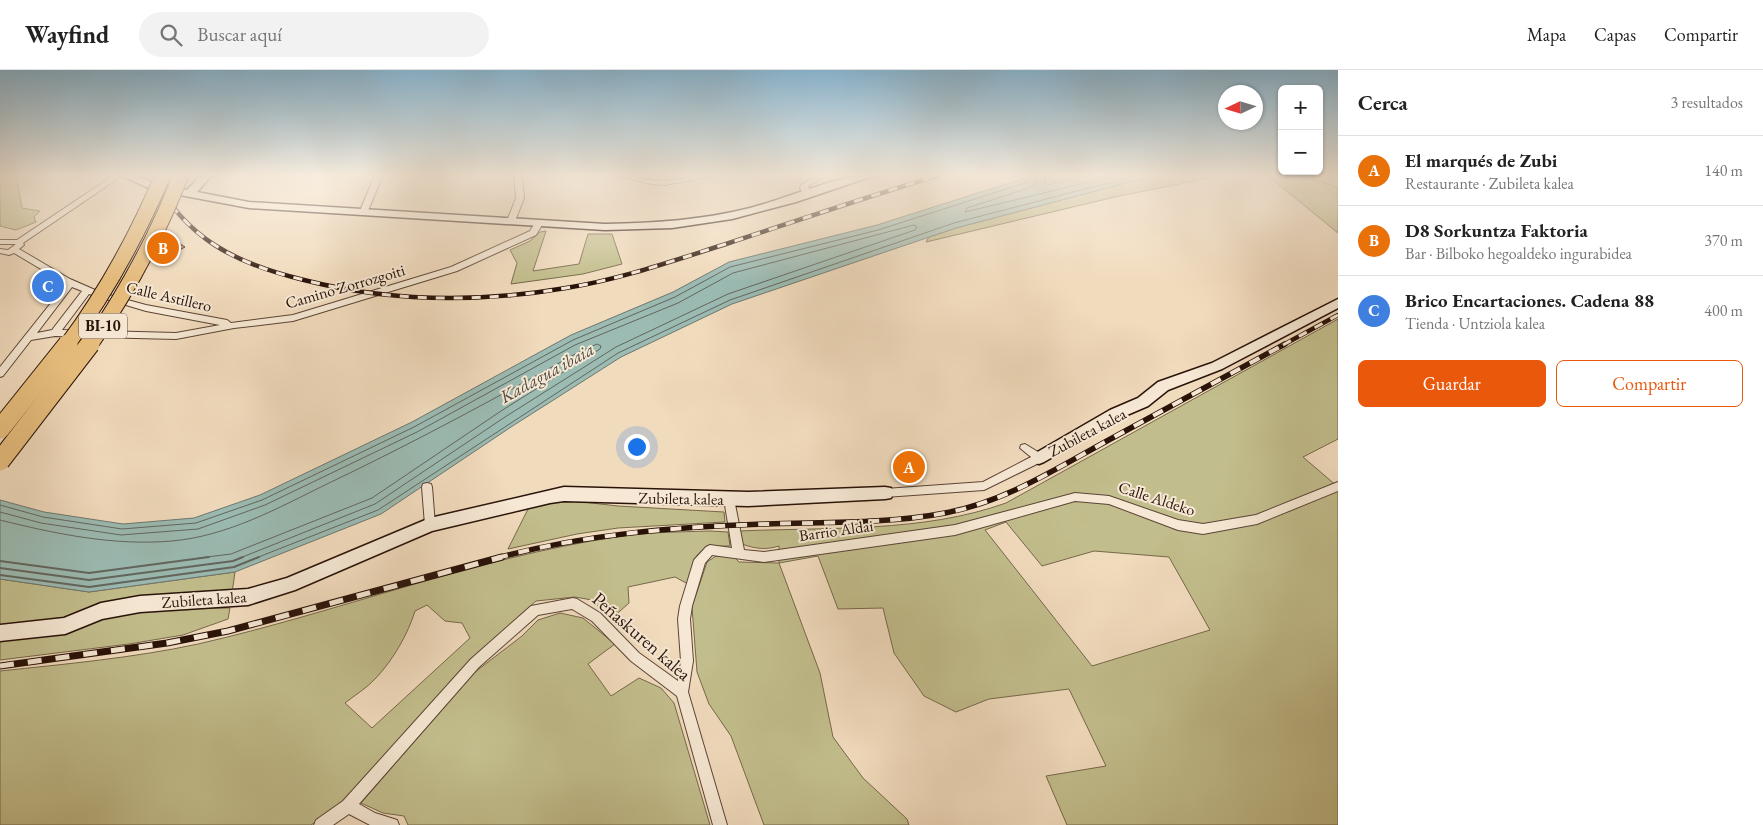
<!DOCTYPE html>
<html lang="es">
<meta charset="utf-8">
<style>
:root{--surface:#fff;--page:#f2f2f2;--text:#222;--muted:#767676;--line:#e0e0e0;--accent:#ea580c}
body{margin:0;font-family:"EB Garamond",serif;background:var(--page);color:var(--text)}
.controls{position:absolute;right:15px;top:15px;display:grid;overflow:hidden;border-radius:8px;box-shadow:0 1px 4px #0004}
.controls button{width:45px;height:45px;display:grid;place-items:center;padding:0;border:0;border-bottom:1px solid var(--line);background:var(--surface);color:var(--text);font:25px sans-serif}
.compass{position:absolute;left:1218px;top:15px;width:45px;height:45px;border-radius:50%;background:var(--surface);box-shadow:0 1px 4px #0004;rotate:266deg}
.you{position:absolute;left:636px;top:376px;width:18px;height:18px;margin:-12px;border:4px solid #fff;border-radius:50%;background:#1a73e8;box-shadow:0 0 0 8px #1a73e833}
.badge{display:grid;place-items:center;width:32px;height:32px;border-radius:50%;background:var(--accent);color:#fff;font-size:16px;font-weight:700}
.pin{position:absolute;translate:-50% -50%;border:2px solid #fff;box-shadow:0 1px 5px #0006}
.list{margin:0;padding:0;list-style:none}
h2{display:flex;justify-content:space-between;align-items:center;height:65px;margin:0;padding:0 20px;font-size:21px}
h2 small{font-size:16px;font-weight:400;color:var(--muted)}
.list li{display:grid;grid-template-columns:32px 1fr auto;gap:15px;align-items:center;box-sizing:border-box;height:70px;padding:0 20px;border-top:1px solid var(--line)}
.list b{display:block;font-size:19px;white-space:nowrap}
.list p{margin:0;font-size:16px;white-space:nowrap;color:var(--muted)}
.list em{font-size:16px;font-style:normal;color:var(--muted)}
.actions{display:flex;gap:10px;padding:15px 20px}
.actions a{flex:1;padding:11px 0;border:1px solid var(--accent);border-radius:8px;text-align:center;font-size:18px;color:var(--accent)}
.actions .main{background:var(--accent);color:#fff}
.icon{flex:none;width:28px;height:28px;fill:none;stroke:currentColor;stroke-width:2;stroke-linecap:round;stroke-linejoin:round}
.map{position:relative;flex:none;width:1338px;height:755px;overflow:hidden}
header{display:flex;align-items:center;gap:30px;box-sizing:border-box;height:70px;padding:0 25px;background:var(--surface);border-bottom:1px solid var(--line)}
header strong{font-size:24px}
nav{display:flex;gap:28px;margin-inline-start:auto;font-size:18px}
.search{width:350px;height:45px;background:var(--page);display:flex;align-items:center;gap:12px;box-sizing:border-box;padding:0 18px;border-radius:28px;color:var(--muted);font-size:19px}
main{display:flex}
aside{flex:1;background:var(--surface)}
.map>svg:first-child{display:block}
.green{fill:#c2bd8c;stroke:#76684a;fill-rule:evenodd}
.water{fill:#9bbbb3;stroke:#6d776f}
.lines{fill:none;stroke-linecap:round;stroke-linejoin:round}
.shore-far1{stroke:#62665e;stroke-width:1}
.shore{stroke:#62665e;stroke-width:2}
.building{fill:#d4916d;stroke:#291208}
.street-casing{stroke:#5b4435;stroke-width:2}
.secondary-casing{stroke:#291208;stroke-width:3}
.street{fill:#f6e8d4;fill-rule:evenodd}
.secondary{fill:#f6e8d4;fill-rule:evenodd}
.rail-far2-casing{stroke:#291208;stroke-width:4.5}
.rail-far1-casing{stroke:#291208;stroke-width:5.5}
.rail-casing{stroke:#291208;stroke-width:7}
.rail-far2{stroke:#f6e8d4;stroke-width:3;stroke-dasharray:9;stroke-linecap:butt}
.rail-far1{stroke:#f6e8d4;stroke-width:4;stroke-dasharray:11;stroke-linecap:butt}
.rail{stroke:#f6e8d4;stroke-width:5;stroke-dasharray:14;stroke-linecap:butt}
.highway-bridge-far1-casing{stroke:#291208;stroke-width:17;stroke-linecap:butt}
.highway-bridge-casing{stroke:#291208;stroke-width:21;stroke-linecap:butt}
.highway-bridge-far1{stroke:#e8be7e;stroke-width:15}
.highway-bridge{stroke:#e8be7e;stroke-width:19}
.labels{text-anchor:middle;stroke-width:4;stroke-linejoin:round;paint-order:stroke}
.shield{fill:#f6e8d4;stroke:#665245;stroke-width:1}
.shield-label{font-size:15px;font-weight:bold;fill:#291208}
.street-label{font-size:16px;fill:#291208;stroke:#f6e8d4}
.water-label{font-size:18px;font-style:italic;fill:#514d44;stroke:#f6e8d4}
.near-street-label{font-size:19px;fill:#291208;stroke:#f6e8d4}
</style>
<header>
<strong>Wayfind</strong>
<div class="search"><svg class="icon" aria-label="search" viewBox="0 0 24 24"><circle cx="10" cy="10" r="6"/><path d="M15 15l6 6"/></svg>Buscar aquí</div>
<nav><a>Mapa</a><a>Capas</a><a>Compartir</a></nav>
</header>
<main>
<div class="map">
<svg width="1338" height="755" viewBox="0 0 1338 755">
<rect width="100%" height="100%" fill="#f1dbbd"/>
<filter id="stains"><feTurbulence type="fractalNoise" baseFrequency=".004" numOctaves="4"/><feColorMatrix values="0 0 0 0 .2 0 0 0 0 .09 0 0 0 0 .02 0 0 0 .5 -.17"/></filter>
<radialGradient id="worn" r=".72"><stop offset=".6" stop-color="#630" stop-opacity="0"/><stop offset="1" stop-color="#630" stop-opacity=".3"/></radialGradient>
<g class="green">
<polygon points="0,105 16,105 22,138 40,141 34,147 36,152 16,160 0,156"/>
<path d="M 618,105 L 701,105 C 664,113 656,113 618,105 Z"/>
<polygon points="1156,105 1225,105 1119,126 926,172 929,167 956,158"/>
<polygon points="1267,105 1297,105 1338,117 1338,163"/>
<polygon points="546,161 533,201 579,194 588,164 612,164 622,194 583,204 511,214 517,193 510,180 530,171 540,162"/>
<path d="M 1338,249 L 1338,369 L 1303,387 L 1338,417 L 1338,755 L 1067,755 L 1046,706 L 1106,696 L 1069,619 L 989,629 L 956,642 L 924,626 L 894,583 L 883,538 L 838,539 L 818,486 L 779,493 L 820,603 L 833,667 L 863,708 L 907,749 L 909,755 L 764,755 L 731,666 L 709,634 L 697,602 L 692,537 L 707,492 L 716,486 L 733,486 L 739,492 L 779,493 L 779,476 C 766,480 756,479 742,474 L 740,461 C 828,457 922,463 1006,433 ZM 1006,452 L 1042,496 L 1094,481 L 1169,487 L 1210,560 L 1092,596 L 985,460 Z"/>
<polygon points="565,430 618,436 724,442 725,452 618,458 577,464 508,479 530,435"/>
<path d="M 710,461 L 728,462 L 730,476 C 697,476 694,483 688,514 L 675,507 L 628,517 L 629,533 L 611,549 L 592,530 L 575,527 L 536,531 L 467,593 L 340,735 L 311,755 L 0,755 L 0,601 C 66,594 133,588 198,574 C 339,542 474,488 616,467 C 647,462 679,462 710,461 ZM 427,535 L 445,551 L 462,553 L 470,568 L 372,658 L 345,633 C 355,625 367,618 376,608 C 393,590 408,564 415,541 Z"/>
<polygon points="235,502 232,523 143,526 104,533 52,552 0,556 0,509 89,522"/>
<polygon points="167,538 230,538 228,549 183,565 129,574 0,590 0,569 123,542"/>
<polygon points="560,543 583,548 615,574 588,594 611,626 639,608 661,618 674,633 710,755 408,755 404,746 383,743 361,733 475,602 522,566 538,550"/>
</g>
<polygon class="water" points="1034,105 1156,105 956,158 732,234 621,287 511,357 381,444 235,502 89,522 0,509 0,430 44,442 123,454 194,448 260,425 412,352 571,265 673,222 729,192 877,155"/>
<g class="lines">
<g class="shore-far1">
<polyline points="1038,105 1037,112 1032,117 967,138 965,142 1118,105"/>
<polyline points="1046,105 1045,113 1048,115 1087,105"/>
<polyline points="0,435 43,447 122,459 196,453 262,430 414,357 573,270 675,227 730,197 878,160 1028,112 1032,105"/>
<polyline points="0,442 41,453 121,465 198,459 265,435 417,362 575,275 678,233 733,203 914,155 917,157 915,160 728,224 616,277 505,347 375,434 240,488"/>
<path d="M 0,450 C 56,464 114,476 172,471 C 228,466 278,438 327,414 C 413,373 496,328 579,282 L 597,274 L 601,276 L 600,279 L 501,341 L 372,428 L 231,484 L 199,488"/>
<polyline points="256,488 378,440 618,283 730,230 954,153 1139,105"/>
</g>
<g class="shore">
<polyline points="0,491 89,503 209,487"/>
<polyline points="0,498 89,510 233,491 243,487"/>
<polyline points="0,505 89,517 234,497 259,487"/>
</g>
</g>
<polygon class="building" points="168,166 185,177 158,191 154,188 164,168"/>
<g class="lines">
<g class="street-casing">
<g id="street">
<path d="M 114,105 L 123,105 L 23,173 L 24,175 L 19,179 L 70,209 L 102,223 L 146,235 L 227,250 L 231,253 L 293,245 L 451,197 L 530,161 L 536,151 L 539,151 L 543,153 L 536,165 L 457,201 L 293,251 L 234,258 L 176,269 L 55,266 L 31,270 L 3,306 L 0,307 L 0,297 L 66,214 L 14,183 L 9,185 L 0,183 L 0,179 L 8,180 L 16,174 L 0,174 L 0,170 L 17,170 ZM 72,217 L 82,221 L 52,260 L 37,263 ZM 89,224 L 146,241 L 220,255 L 176,263 L 62,260 Z"/>
<polygon points="375,105 383,105 367,143 366,145 360,145 359,143"/>
<polygon points="514,105 522,105 524,128 515,151 511,153 507,151 516,128"/>
<path d="M 614,105 C 631,105 648,112 665,111 C 681,110 695,105 712,105 L 708,107 L 665,115 L 652,114 Z"/>
<polygon points="818,105 827,105 808,116 811,124 804,126 800,118 801,115"/>
<polygon points="845,105 862,105 866,107 862,109"/>
<polygon points="1025,374 1043,385 1044,388 1043,391 984,420 885,427 881,426 880,423 881,420 885,419 983,412 1031,387 1020,378 1021,375"/>
<polygon points="1338,412 1338,421 1257,454 1203,464 1178,460 1109,434 1075,431 955,465 764,492 712,485 705,493 692,536 690,549 693,591 688,622 727,755 713,755 677,626 631,591 592,551 572,539 538,545 479,597 359,734 375,743 397,750 399,755 370,755 349,744 333,755 314,755 316,750 343,731 471,589 531,536 573,528 577,529 600,543 639,583 678,611 681,591 678,549 680,536 694,490 706,477 710,475 732,478 724,429 725,426 729,425 733,426 734,429 744,480 764,482 955,455 1075,423 1109,426 1178,450 1203,454 1256,445"/>
<polygon points="427,413 431,414 432,417 435,455 434,458 430,460 426,458 425,455 422,417 423,414"/>
</g>
</g>
<g class="secondary-casing">
<g id="secondary">
<path d="M 120,105 L 134,105 L 160,115 L 187,120 L 201,105 L 212,105 L 197,122 L 249,132 L 605,154 C 654,153 703,150 750,138 C 789,128 838,104 876,105 L 796,132 L 732,149 L 672,158 L 605,160 L 249,138 L 153,120 Z"/>
<polygon points="1338,229 1338,238 1222,299 1168,320 1148,336 1120,348 1044,392 1039,394 1034,392 1031,388 1034,384 1110,340 1138,328 1158,312 1212,293"/>
<polygon points="564,417 748,422 885,417 891,418 893,423 891,428 885,429 748,436 564,431 550,433 432,461 295,520 248,535 140,542 102,549 65,564 0,571 0,555 64,548 101,533 140,526 248,519 287,508 430,448"/>
</g>
</g>
<use href="#street" class="street"/>
<use href="#secondary" class="secondary"/>
<g class="rail-far2-casing">
<g id="rail-far2">
<path d="M 153,105 C 185,169 237,194 304,210 C 390,232 478,233 566,218 C 622,209 675,190 729,173 C 799,150 869,126 940,105"/>
<polyline points="1283,275 1338,245"/>
</g>
</g>
<g class="rail-far1-casing">
<path id="rail-far1" d="M 497,488 C 586,464 674,457 766,454 C 825,452 887,454 945,443 C 1004,432 1054,400 1105,372 C 1165,339 1225,307 1285,274"/>
</g>
<g class="rail-casing">
<polyline id="rail" points="0,596 167,573 228,561 502,487"/>
</g>
<use href="#rail-far2" class="rail-far2"/>
<use href="#rail-far1" class="rail-far1"/>
<use href="#rail" class="rail"/>
<g class="highway-bridge-far1-casing">
<g id="highway-bridge-far1">
<path d="M 67,275 C 106,223 137,166 163,105"/>
<path d="M 90,275 C 127,222 157,166 181,105"/>
</g>
</g>
<g class="highway-bridge-casing">
<g id="highway-bridge">
<polyline points="0,359 68,274"/>
<polyline points="0,391 90,274"/>
</g>
</g>
<use href="#highway-bridge-far1" class="highway-bridge-far1"/>
<use href="#highway-bridge" class="highway-bridge"/>
</g>
<linearGradient id="sky" x2="0" y2="1"><stop stop-color="#89b7d3"/><stop offset="0.5" stop-color="#f9efe1"/><stop offset="1" stop-color="#f9efe1" stop-opacity="0"/></linearGradient>
<rect width="1338" height="211" fill="url(#sky)"/>
<g class="labels">
<rect class="shield" x="79" y="243.5" width="48" height="25" rx="4"/>
<g class="shield-label">
<text x="103" y="261">BI-10</text>
</g>
<g class="street-label">
<text transform="translate(345 216) rotate(-16)" y="6">Camino Zorrozgoiti</text>
<text transform="translate(169 226) rotate(13)" y="6">Calle Astillero</text>
<text transform="translate(1087 362) rotate(-28)" y="6">Zubileta kalea</text>
<text transform="translate(681 428) rotate(1)" y="6">Zubileta kalea</text>
<text transform="translate(1157 428) rotate(18)" y="6">Calle Aldeko</text>
<text transform="translate(836 460) rotate(-8)" y="6">Barrio Aldai</text>
<text transform="translate(204 529) rotate(-4)" y="6">Zubileta kalea</text>
</g>
<g class="water-label">
<text transform="translate(547 303) rotate(-29)" y="6">Kadagua ibaia</text>
</g>
<g class="near-street-label">
<text transform="translate(642 566) rotate(41)" y="7">Peñaskuren kalea</text>
</g>
</g>
<rect width="100%" height="100%" filter="url(#stains)"/>
<rect width="100%" height="100%" fill="url(#worn)"/>
</svg>
<div class="controls">
<button>+</button>
<button>−</button>
</div>
<svg class="compass" viewBox="-18 -18 36 36"><path d="M0-13l5 13h-10z" fill="#e53935"/><path d="M0 13l5-13h-10z" fill="#767676"/></svg>
<div class="you"></div>
<div class="pin badge" style="left:909px;top:397px;background:#e8710a">A</div>
<div class="pin badge" style="left:163px;top:178px;background:#e8710a">B</div>
<div class="pin badge" style="left:48px;top:216px;background:#3f7fe0">C</div>
</div>
<aside>
<h2>Cerca<small>3 resultados</small></h2>
<ul class="list">
<li><span class="badge" style="background:#e8710a">A</span><div><b>El marqués de Zubi</b><p>Restaurante · Zubileta kalea</p></div><em>140 m</em></li>
<li><span class="badge" style="background:#e8710a">B</span><div><b>D8 Sorkuntza Faktoria</b><p>Bar · Bilboko hegoaldeko ingurabidea</p></div><em>370 m</em></li>
<li><span class="badge" style="background:#3f7fe0">C</span><div><b>Brico Encartaciones. Cadena 88</b><p>Tienda · Untziola kalea</p></div><em>400 m</em></li>
</ul>
<div class="actions"><a class="main">Guardar</a><a>Compartir</a></div>
</aside>
</main>
